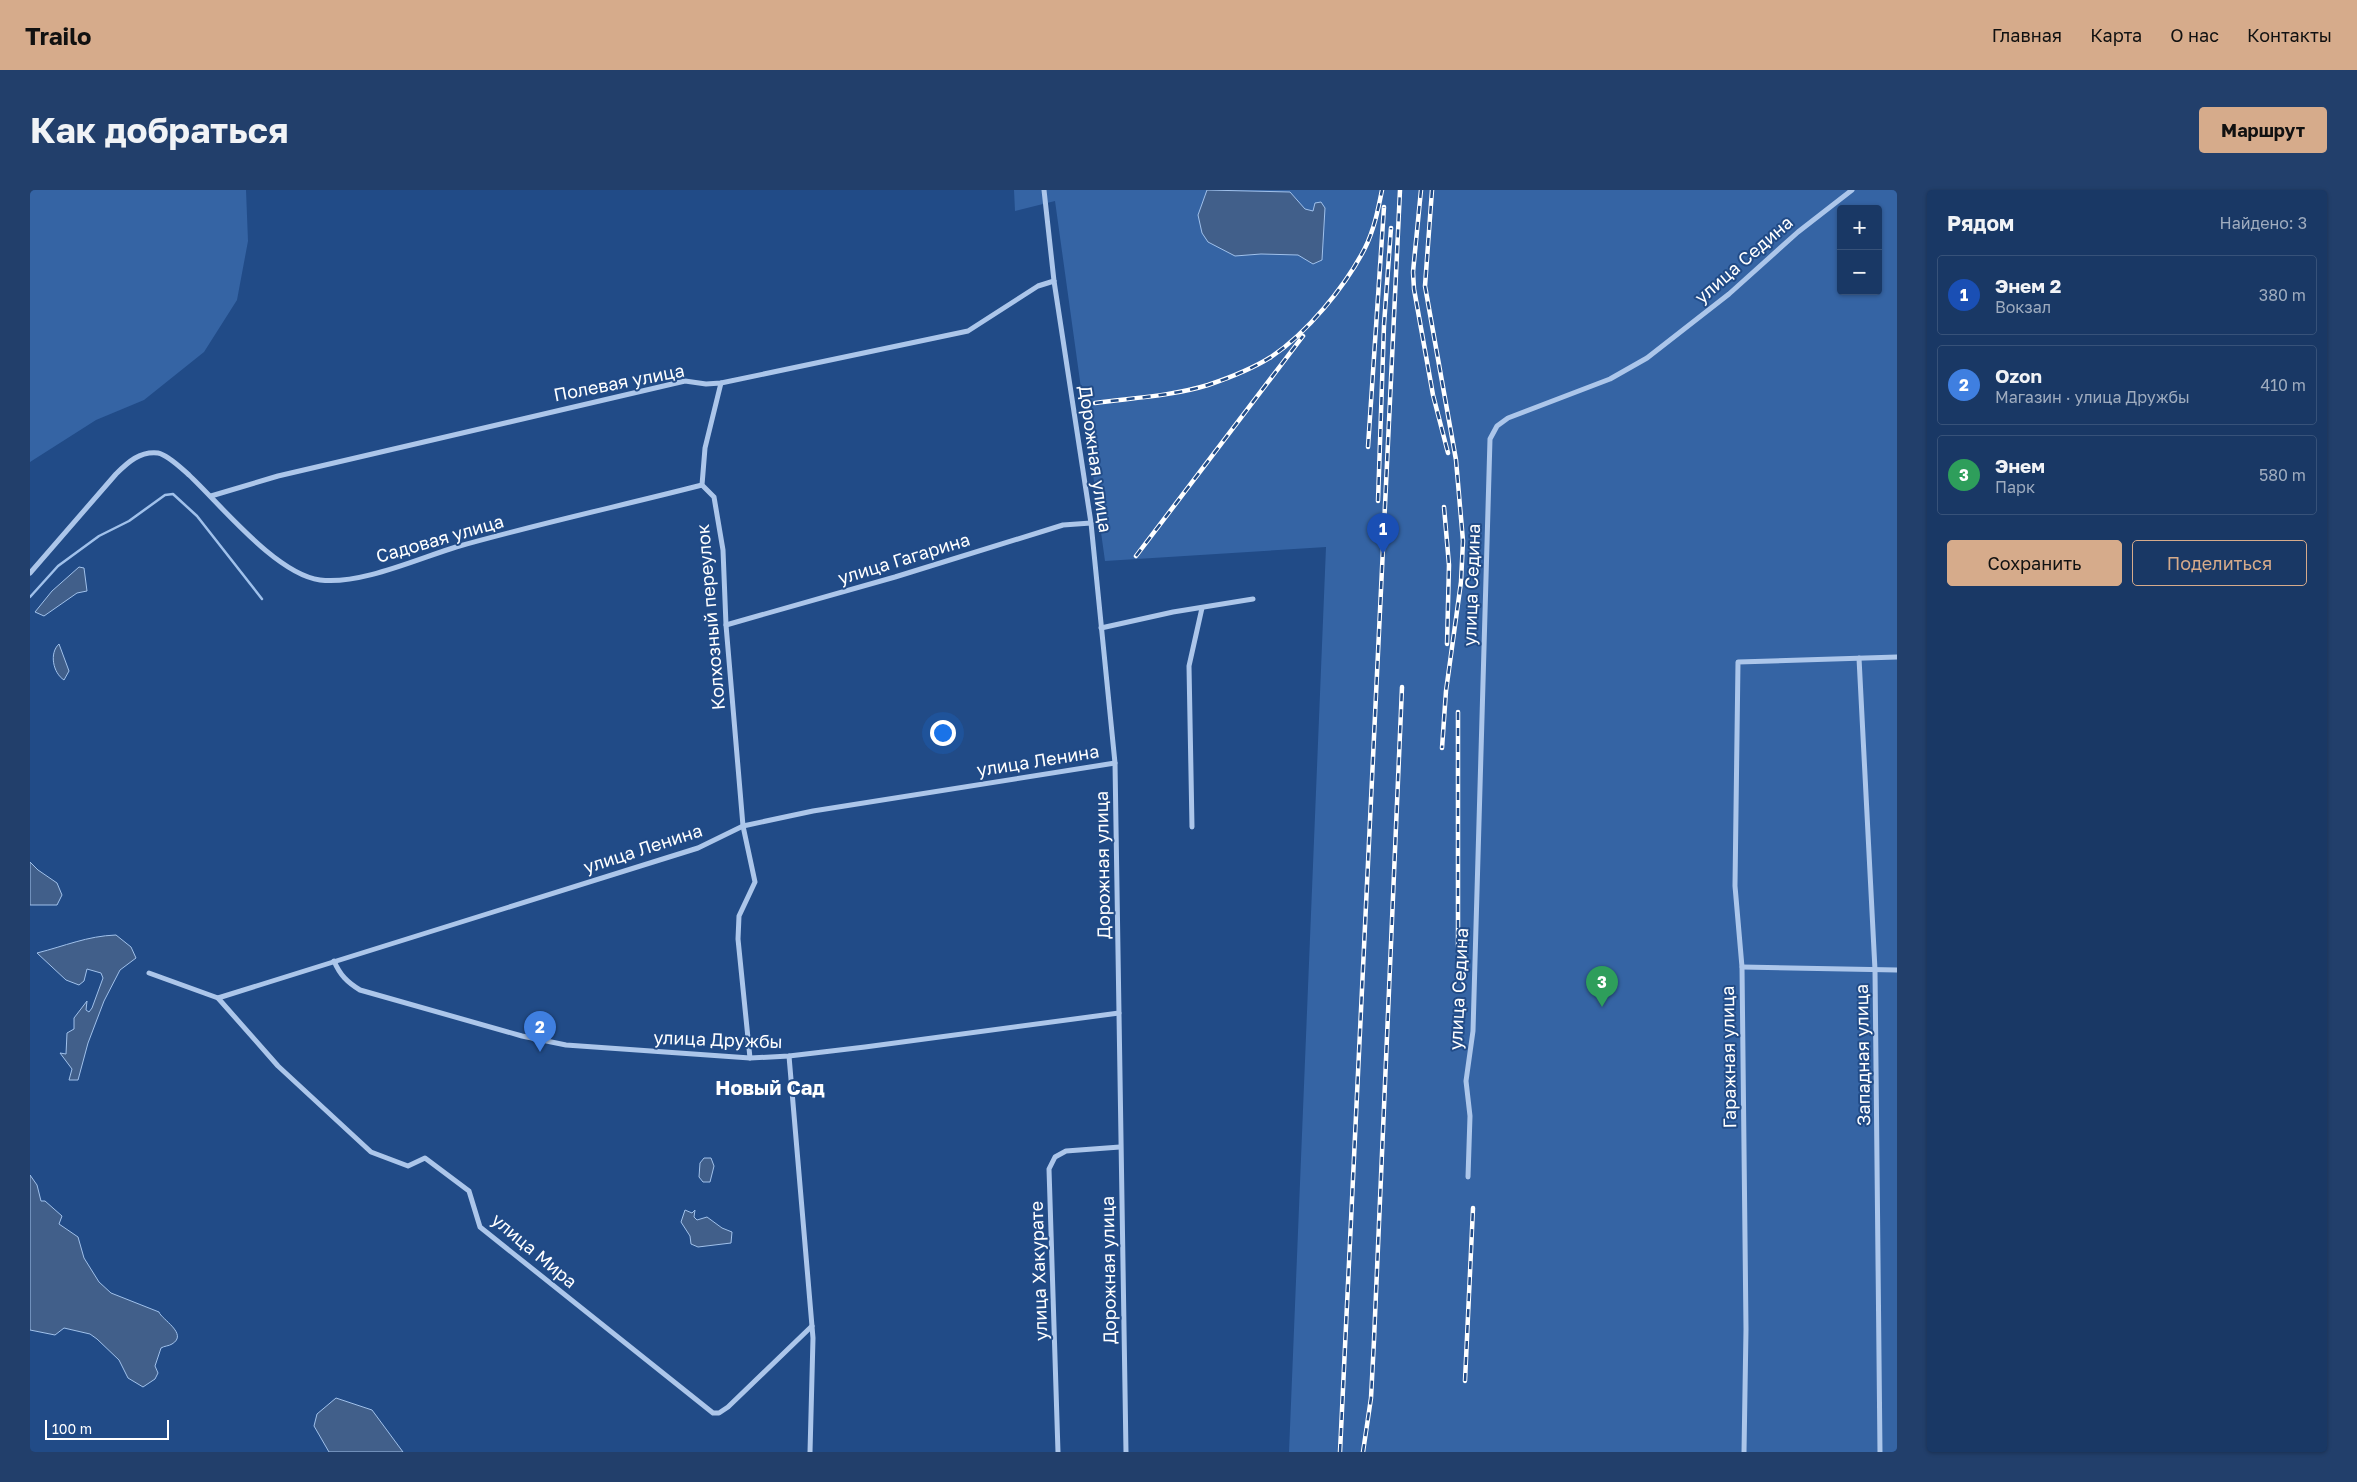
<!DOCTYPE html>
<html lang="ru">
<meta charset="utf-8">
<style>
:root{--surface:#193865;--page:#223f6b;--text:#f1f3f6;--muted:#9facbf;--line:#375279;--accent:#d6ab8b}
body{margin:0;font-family:"Golos Text",sans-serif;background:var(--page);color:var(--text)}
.controls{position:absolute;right:15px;top:15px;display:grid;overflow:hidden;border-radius:5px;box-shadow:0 1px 4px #0004}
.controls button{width:45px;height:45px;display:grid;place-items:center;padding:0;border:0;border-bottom:1px solid var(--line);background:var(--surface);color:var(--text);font:25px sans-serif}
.scale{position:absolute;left:15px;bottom:12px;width:124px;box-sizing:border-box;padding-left:5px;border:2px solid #fff;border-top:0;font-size:14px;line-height:18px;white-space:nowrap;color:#fff;-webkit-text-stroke:4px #214b87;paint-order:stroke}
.you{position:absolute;left:912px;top:542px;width:18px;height:18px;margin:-12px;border:4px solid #fff;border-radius:50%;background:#1a73e8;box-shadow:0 0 0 8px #1a73e833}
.badge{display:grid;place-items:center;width:32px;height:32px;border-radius:50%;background:var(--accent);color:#fff;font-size:16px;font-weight:700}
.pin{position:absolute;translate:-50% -41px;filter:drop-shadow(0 1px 2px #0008)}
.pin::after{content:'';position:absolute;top:26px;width:18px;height:15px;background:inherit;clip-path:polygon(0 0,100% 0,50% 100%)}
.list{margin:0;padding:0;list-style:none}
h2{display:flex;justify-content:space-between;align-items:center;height:65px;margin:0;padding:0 20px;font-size:21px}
h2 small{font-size:16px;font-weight:400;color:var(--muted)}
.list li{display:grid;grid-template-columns:32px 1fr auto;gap:15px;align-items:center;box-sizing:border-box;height:80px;margin:0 10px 10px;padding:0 10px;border:1px solid var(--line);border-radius:5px}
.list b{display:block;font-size:19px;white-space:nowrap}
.list p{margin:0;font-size:16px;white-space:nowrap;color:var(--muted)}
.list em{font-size:16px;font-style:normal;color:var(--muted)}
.actions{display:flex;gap:10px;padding:15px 20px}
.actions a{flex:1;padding:11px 0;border:1px solid var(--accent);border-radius:5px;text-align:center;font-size:18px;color:var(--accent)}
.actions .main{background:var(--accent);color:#111}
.map{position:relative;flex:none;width:1867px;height:1262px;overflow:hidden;border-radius:5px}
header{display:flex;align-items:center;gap:30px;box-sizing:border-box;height:70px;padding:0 25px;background:var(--accent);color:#111}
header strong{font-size:24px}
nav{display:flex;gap:28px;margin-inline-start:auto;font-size:18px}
.intro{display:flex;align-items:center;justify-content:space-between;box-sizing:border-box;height:120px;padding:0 30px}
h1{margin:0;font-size:35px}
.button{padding:12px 22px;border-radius:5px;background:var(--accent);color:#111;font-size:18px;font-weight:700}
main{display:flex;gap:30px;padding:0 30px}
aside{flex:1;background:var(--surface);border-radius:5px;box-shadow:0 1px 4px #0004}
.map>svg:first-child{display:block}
.green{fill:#3564a4;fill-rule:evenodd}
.water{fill:#415f8a;stroke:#a0c1eb}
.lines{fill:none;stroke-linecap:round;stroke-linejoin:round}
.stream{stroke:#a0c1eb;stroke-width:2.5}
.street{stroke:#acc6ea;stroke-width:5}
.rail-casing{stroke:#fff;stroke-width:4.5}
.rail{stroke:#214b87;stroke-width:2.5;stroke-dasharray:8;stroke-linecap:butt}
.labels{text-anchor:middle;stroke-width:4;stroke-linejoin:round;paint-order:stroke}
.street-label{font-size:18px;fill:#fff;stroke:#214b87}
.quarter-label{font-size:20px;font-weight:bold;fill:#fff;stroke:#214b87}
</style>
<header>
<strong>Trailo</strong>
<nav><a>Главная</a><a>Карта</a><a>О нас</a><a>Контакты</a></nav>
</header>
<div class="intro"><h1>Как добраться</h1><a class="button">Маршрут</a></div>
<main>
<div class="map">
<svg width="1867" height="1262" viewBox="0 0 1867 1262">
<rect width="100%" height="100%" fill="#214b87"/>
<g class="green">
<polygon points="0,0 216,0 218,51 207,110 174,162 114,210 66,230 0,272"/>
<path d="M 984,0 L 1867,0 L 1867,1262 L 1259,1262 L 1296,357 L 1075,371 L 1025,11 L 985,21 ZM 1811,19 L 1848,19 L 1848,101 L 1811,101 Z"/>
</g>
<g class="water">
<polygon points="1177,0 1260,2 1275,19 1283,21 1285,13 1291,12 1295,18 1292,70 1283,74 1268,65 1231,64 1205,66 1178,52 1172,43 1168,25"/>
<polygon points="49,377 54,378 57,401 47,403 14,426 5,422 22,401"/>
<path d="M 29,454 L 39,481 L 34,490 C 23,483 19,463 29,454 Z"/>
<polygon points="0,672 8,680 27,693 32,705 27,715 0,715"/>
<path d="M 86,745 L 101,757 L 106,768 L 90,780 L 74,811 L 58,853 L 48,890 L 39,890 L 42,879 L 30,863 L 36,864 L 37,843 L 44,839 L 44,828 L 57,811 L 56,820 L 59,822 L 62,818 L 73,788 L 71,783 L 57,779 L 54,791 L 49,795 L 36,790 L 7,763 C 35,756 57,746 86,745 Z"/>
<polygon points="674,968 681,968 684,976 680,992 673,992 669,987 670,973"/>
<path d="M 0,985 L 7,995 L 11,1011 L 15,1011 L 32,1026 L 29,1034 L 48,1047 L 54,1068 L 69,1092 L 81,1103 L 129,1122 C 131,1129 159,1144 142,1154 C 139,1156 134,1156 131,1158 L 125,1176 L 128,1183 L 125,1189 L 113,1197 L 98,1188 L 89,1170 L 67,1149 L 60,1144 L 34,1138 L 25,1145 L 0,1140 Z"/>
<polygon points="655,1020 662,1023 665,1020 664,1027 667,1030 677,1027 692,1038 702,1042 701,1053 668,1057 661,1054 660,1046 651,1032"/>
<polygon points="306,1208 342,1220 373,1262 299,1262 284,1236 287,1224"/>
</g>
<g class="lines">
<polyline class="stream" points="0,407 28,376 69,346 99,331 135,305 143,304 167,326 232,409"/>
<g class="street">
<polyline points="1014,0 1024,91 1061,333 1085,573 1096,1262"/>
<polyline points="691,193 675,258 672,295 684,307 693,360 696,435 713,636 725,692 709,726 708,749 720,868"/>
<polyline points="181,306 248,286 655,191 676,194 691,193 938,141 1008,96 1024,91"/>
<path d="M 0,383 L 86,284 C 98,272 110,261 128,263 C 138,265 151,278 159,285 C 191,315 246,384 290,390 C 330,395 387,369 426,357 C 507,334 590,316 672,295"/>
<polyline points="696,435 865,387 1033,335 1061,333"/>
<polyline points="1071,438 1143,422 1223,409"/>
<polyline points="1829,468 1845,780 1850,1262"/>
<polyline points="1162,637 1159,476 1172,418"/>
<path d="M 304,771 C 310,785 317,792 330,800 L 492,846 L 536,855 L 720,868 L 759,866 L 835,857 L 1089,823"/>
<polyline points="1712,777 1867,780"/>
<polyline points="119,783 188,808 248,876 341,962 378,976 395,968 439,1001 450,1037 683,1223 689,1223 698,1217 782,1136"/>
<polyline points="188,808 668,658 713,636 783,621 1085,573"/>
<polyline points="759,866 783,1148 780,1262"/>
<polyline points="1438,987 1440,926 1436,891 1443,841 1460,249 1467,236 1478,228 1580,189 1617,168 1699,104 1768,42 1822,0"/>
<polyline points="1028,1262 1019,979 1025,967 1036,961 1090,957"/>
<polyline points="1714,1262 1716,1139 1712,777 1705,696 1708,472 1867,467"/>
</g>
<g class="rail-casing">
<g id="rail">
<polyline points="1391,0 1383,82 1384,99 1403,205 1418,263"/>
<polyline points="1402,0 1395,96 1426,270 1433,351 1431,392 1416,501 1412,558"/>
<path d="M 1065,213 C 1102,208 1142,206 1178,195 C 1199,188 1222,179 1241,167 C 1277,143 1315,97 1335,58 C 1344,40 1348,20 1352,0"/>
<polyline points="1338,257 1354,17"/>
<polyline points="1348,311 1354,135 1361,38"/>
<polyline points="1414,317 1419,375 1417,454"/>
<polyline points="1106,366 1273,146"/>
<polyline points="1428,522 1428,757"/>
<polyline points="1435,1191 1443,1018"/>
<polyline points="1310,1262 1370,0"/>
<polyline points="1333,1262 1341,1208 1344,1150 1372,497"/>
</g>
</g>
<use href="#rail" class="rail"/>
</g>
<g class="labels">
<g class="street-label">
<text transform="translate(1714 70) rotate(-41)" y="6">улица Седина</text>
<text transform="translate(589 193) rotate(-11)" y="6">Полевая улица</text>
<text transform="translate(1065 269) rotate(82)" y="6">Дорожная улица</text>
<text transform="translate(410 349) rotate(-16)" y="6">Садовая улица</text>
<text transform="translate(874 369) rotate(-17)" y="6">улица Гагарина</text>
<text transform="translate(1442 395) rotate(-88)" y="6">улица Седина</text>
<text transform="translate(681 427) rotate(-95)" y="6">Колхозный переулок</text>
<text transform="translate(1008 571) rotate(-9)" y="6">улица Ленина</text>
<text transform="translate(613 659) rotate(-18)" y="6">улица Ленина</text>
<text transform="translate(1073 675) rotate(-91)" y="6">Дорожная улица</text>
<text transform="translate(1429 799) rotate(-87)" y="6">улица Седина</text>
<text transform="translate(688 850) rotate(2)" y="6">улица Дружбы</text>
<text transform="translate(1833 865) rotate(-91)" y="6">Западная улица</text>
<text transform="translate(1699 867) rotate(-91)" y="6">Гаражная улица</text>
<text transform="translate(504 1061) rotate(40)" y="6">улица Мира</text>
<text transform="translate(1079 1080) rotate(-91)" y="6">Дорожная улица</text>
<text transform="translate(1009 1081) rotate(-92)" y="6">улица Хакурате</text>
</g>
<g class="quarter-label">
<text x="740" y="905">Новый Сад</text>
</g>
</g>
</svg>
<div class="controls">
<button>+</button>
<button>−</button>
</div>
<div class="scale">100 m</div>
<div class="you"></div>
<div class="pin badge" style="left:1353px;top:364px;background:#1a4fb4">1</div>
<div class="pin badge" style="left:510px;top:862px;background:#3f7fe0">2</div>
<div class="pin badge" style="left:1572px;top:817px;background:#2e9e5b">3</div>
</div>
<aside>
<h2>Рядом<small>Найдено: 3</small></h2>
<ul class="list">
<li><span class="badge" style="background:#1a4fb4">1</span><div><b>Энем 2</b><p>Вокзал</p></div><em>380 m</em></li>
<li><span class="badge" style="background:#3f7fe0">2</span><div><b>Ozon</b><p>Магазин · улица Дружбы</p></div><em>410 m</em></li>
<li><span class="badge" style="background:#2e9e5b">3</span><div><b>Энем</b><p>Парк</p></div><em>580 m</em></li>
</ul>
<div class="actions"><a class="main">Сохранить</a><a>Поделиться</a></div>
</aside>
</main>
